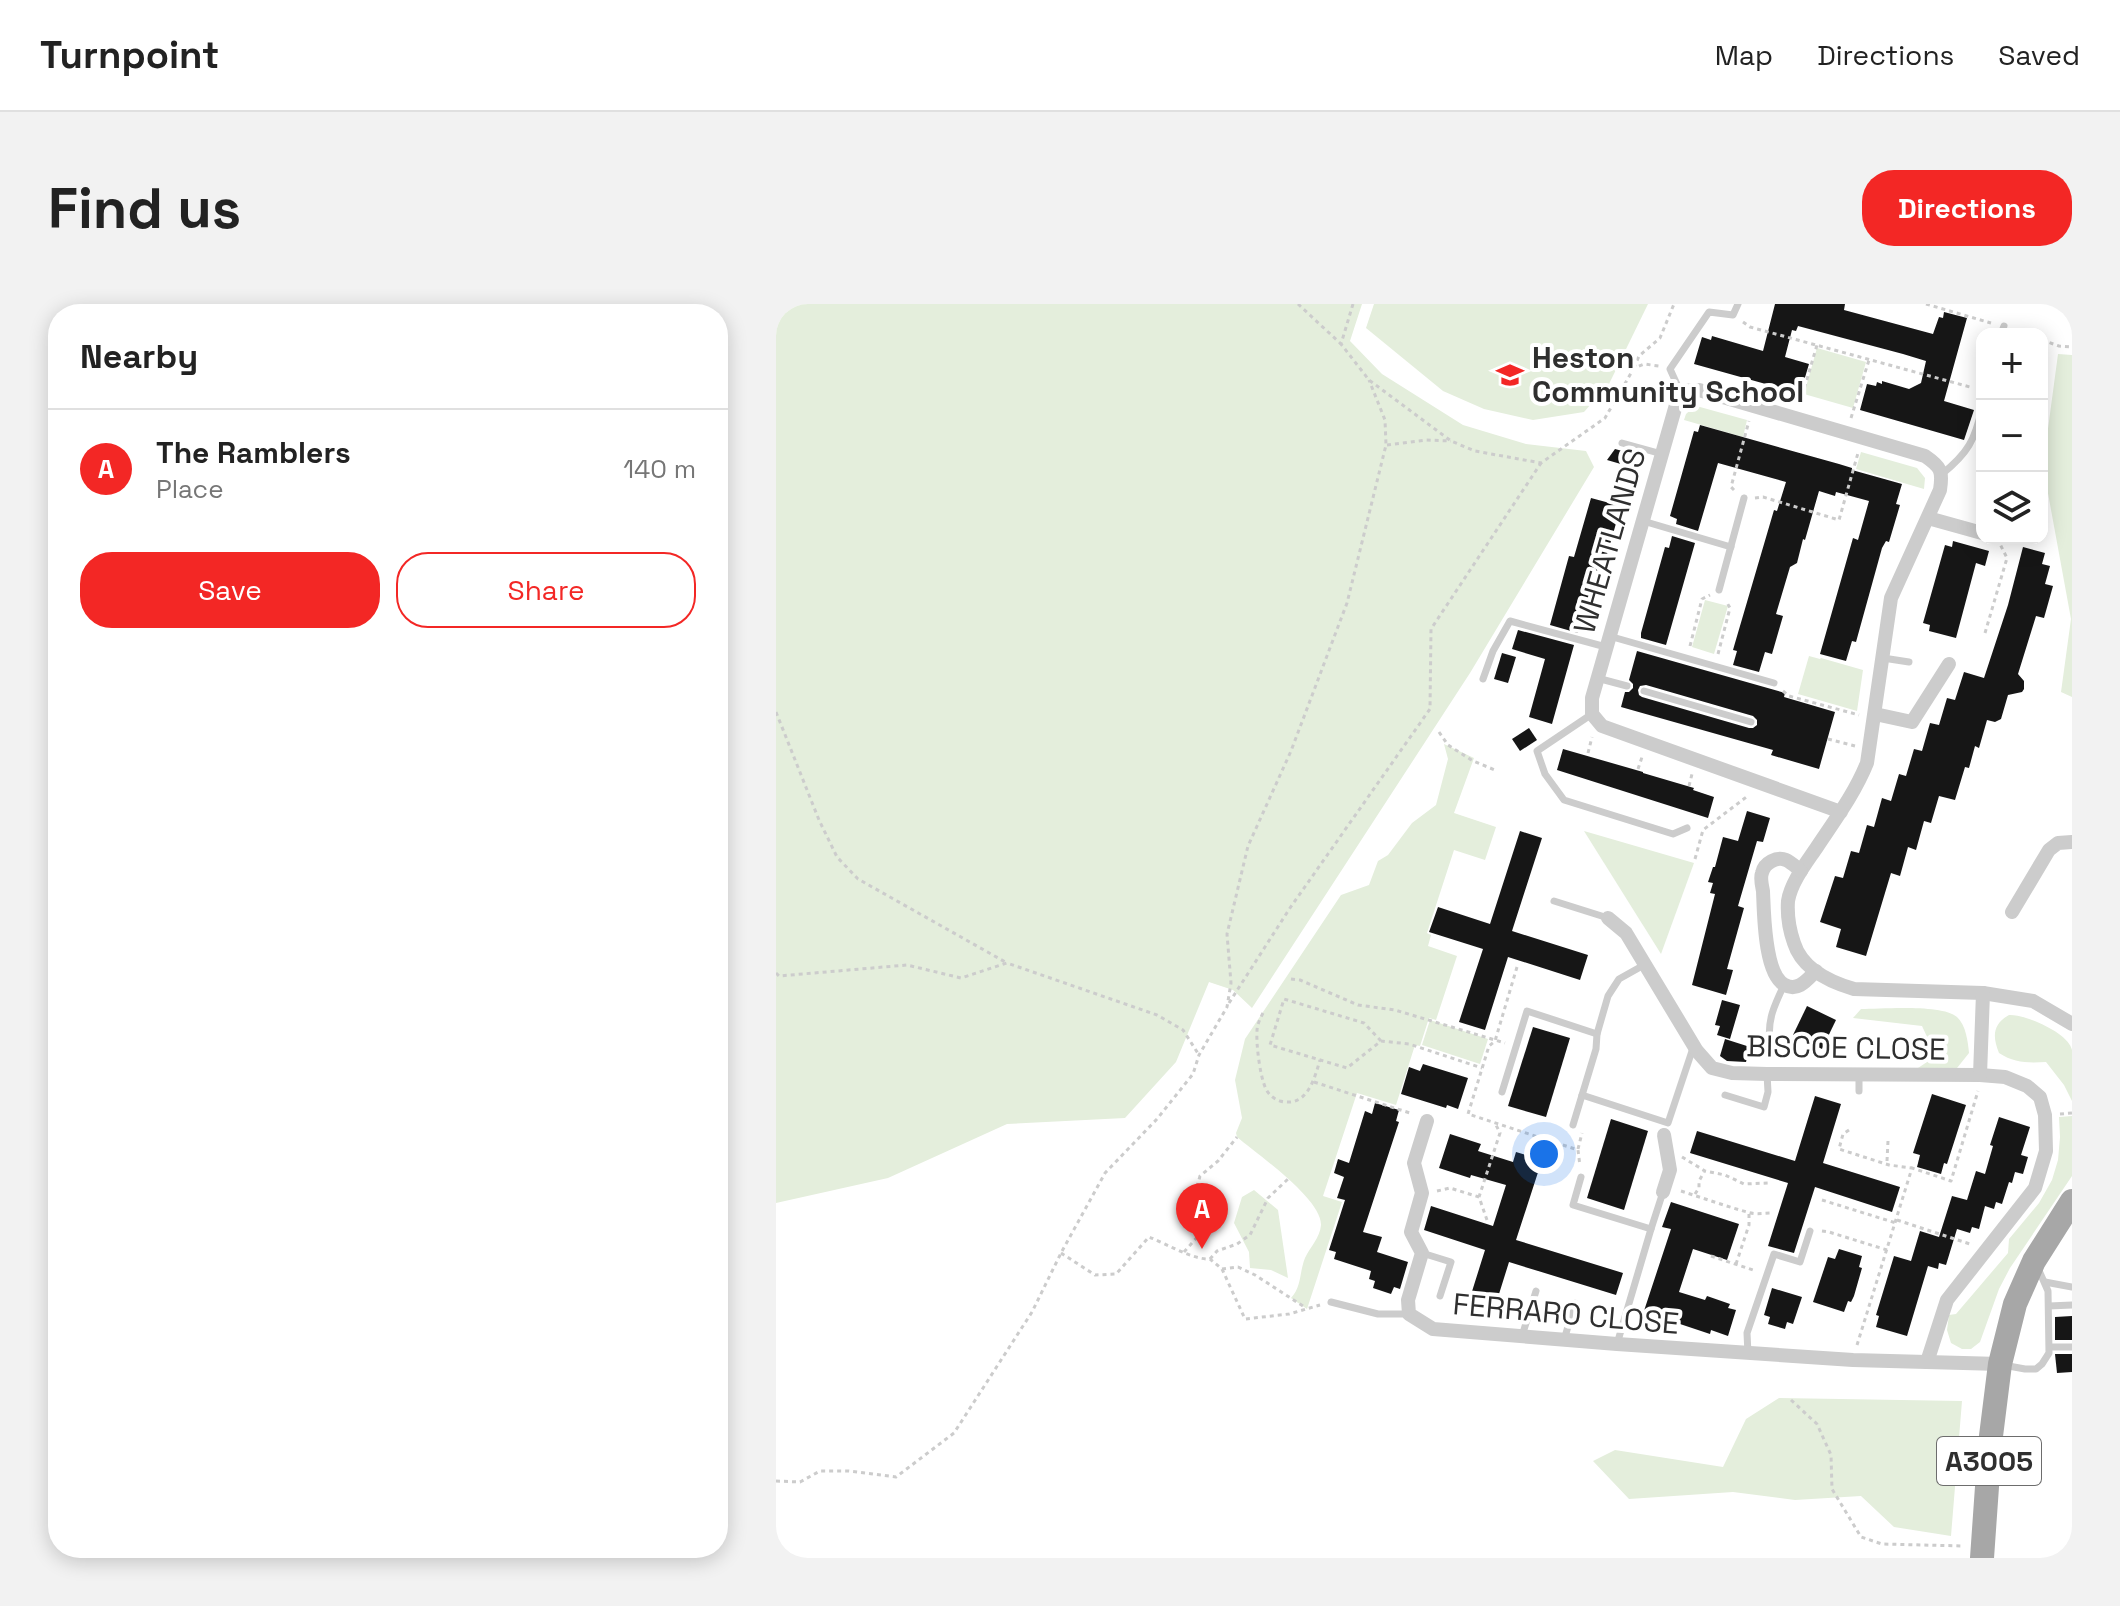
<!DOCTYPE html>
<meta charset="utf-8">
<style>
:root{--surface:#fff;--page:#f2f2f2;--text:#222;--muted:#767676;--line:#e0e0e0;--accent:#f32725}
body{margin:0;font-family:"Space Grotesk",sans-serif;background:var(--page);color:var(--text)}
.controls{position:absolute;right:24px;top:24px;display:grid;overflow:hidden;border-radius:16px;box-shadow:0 4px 20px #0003}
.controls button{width:72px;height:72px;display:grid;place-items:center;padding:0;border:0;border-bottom:2px solid var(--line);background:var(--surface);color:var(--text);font:40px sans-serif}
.you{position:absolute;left:768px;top:850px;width:28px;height:28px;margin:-20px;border:6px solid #fff;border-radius:50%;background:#1a73e8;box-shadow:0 0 0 12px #1a73e833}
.badge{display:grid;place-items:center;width:52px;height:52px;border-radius:50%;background:var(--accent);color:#fff;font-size:26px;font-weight:700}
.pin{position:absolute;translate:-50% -66px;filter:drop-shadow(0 2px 4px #0008)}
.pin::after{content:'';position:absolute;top:42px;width:28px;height:24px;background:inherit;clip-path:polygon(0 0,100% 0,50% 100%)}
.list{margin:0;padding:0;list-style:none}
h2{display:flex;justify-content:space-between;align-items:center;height:104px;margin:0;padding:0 32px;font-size:34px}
h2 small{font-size:26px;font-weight:400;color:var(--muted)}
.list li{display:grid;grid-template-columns:52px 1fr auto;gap:24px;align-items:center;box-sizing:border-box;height:120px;padding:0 32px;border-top:2px solid var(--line)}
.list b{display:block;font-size:30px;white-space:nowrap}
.list p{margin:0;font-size:26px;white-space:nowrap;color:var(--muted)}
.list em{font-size:26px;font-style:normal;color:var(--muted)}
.actions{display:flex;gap:16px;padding:24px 32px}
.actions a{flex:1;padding:18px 0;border:2px solid var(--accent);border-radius:32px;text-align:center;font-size:28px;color:var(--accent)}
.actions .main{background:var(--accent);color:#fff}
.icon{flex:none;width:44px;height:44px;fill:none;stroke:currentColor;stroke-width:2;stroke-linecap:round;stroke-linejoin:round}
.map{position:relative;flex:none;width:1296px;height:1254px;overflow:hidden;border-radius:32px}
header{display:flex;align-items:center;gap:48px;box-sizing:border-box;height:112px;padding:0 40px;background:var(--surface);border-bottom:2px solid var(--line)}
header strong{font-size:38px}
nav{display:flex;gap:44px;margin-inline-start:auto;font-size:28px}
.intro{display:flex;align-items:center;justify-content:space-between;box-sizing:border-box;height:192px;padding:0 48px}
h1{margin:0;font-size:56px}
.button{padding:20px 36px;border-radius:32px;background:var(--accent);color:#fff;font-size:28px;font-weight:700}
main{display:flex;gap:48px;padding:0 48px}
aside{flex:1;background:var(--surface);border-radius:32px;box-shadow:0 4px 20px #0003}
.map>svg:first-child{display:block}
.green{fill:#e4eedc}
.building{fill:#161616;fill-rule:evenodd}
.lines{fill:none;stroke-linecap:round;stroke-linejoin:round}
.path{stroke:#ccc;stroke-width:3;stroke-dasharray:4 4;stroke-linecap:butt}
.lane{stroke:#ccc;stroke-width:7}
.street{stroke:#ccc;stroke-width:14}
.primary{stroke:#a7a7a7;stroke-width:24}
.labels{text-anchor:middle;stroke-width:8;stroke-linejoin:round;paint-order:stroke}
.shield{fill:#fff;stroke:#6d6d6d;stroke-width:2}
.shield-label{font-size:28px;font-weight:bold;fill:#2f2f2f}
.poi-label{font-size:30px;font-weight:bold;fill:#2f2f2f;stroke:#fff;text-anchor:start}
.street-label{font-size:30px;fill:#2f2f2f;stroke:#fff}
</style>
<header>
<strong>Turnpoint</strong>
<nav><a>Map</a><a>Directions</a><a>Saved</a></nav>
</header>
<div class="intro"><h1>Find us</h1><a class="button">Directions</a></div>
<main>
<aside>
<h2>Nearby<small></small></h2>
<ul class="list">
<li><span class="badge">A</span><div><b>The Ramblers</b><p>Place</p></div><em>140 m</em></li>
</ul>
<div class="actions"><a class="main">Save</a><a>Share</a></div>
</aside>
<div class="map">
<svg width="1296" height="1254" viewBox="0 0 1296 1254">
<rect width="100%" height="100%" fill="#fff"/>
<g class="green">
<polygon points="0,0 586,0 574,37 606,70 687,121 750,140 810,147 818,163 694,369 476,704 457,686 433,678 400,758 349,814 231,820 112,874 0,899"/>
<polygon points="598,0 872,0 833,80 808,108 757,116 708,105 667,87 590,24"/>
<polygon points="1041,44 1090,58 1077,104 1028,90"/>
<polygon points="1282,50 1296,51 1296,393 1285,388 1295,315 1267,162"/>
<polygon points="918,103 924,103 971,116 967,133 908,116 910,110"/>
<polygon points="1085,148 1141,164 1149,174 1148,185 1080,165"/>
<polygon points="929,296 952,302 938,350 916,343"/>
<polygon points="1033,352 1044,355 1045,354 1087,366 1081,407 1022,390"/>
<path d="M 668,440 L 698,454 L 678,509 L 720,523 L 709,556 L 678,546 L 651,629 L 655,631 L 652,642 L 681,652 L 660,716 L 653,714 L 644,742 L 639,741 L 620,801 L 581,789 L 547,892 L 566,898 L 531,1005 L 515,994 C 526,982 523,969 529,954 C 534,943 544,934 545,921 C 546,895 481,850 461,833 L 460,829 L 466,814 L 459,776 L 469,735 L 565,591 L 593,581 L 602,557 L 612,551 L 636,519 L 660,501 L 672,455 Z"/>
<polygon points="808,527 918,559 885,650"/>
<path d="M 1085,705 C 1106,705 1166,700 1181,713 C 1190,721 1192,738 1193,749 L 1181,764 L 1142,764 L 1160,752 L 1146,722 L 1077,714 Z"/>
<path d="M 1233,711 C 1249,710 1293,729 1296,746 C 1296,762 1296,781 1296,797 L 1288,781 L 1270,758 C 1252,759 1238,759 1223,749 C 1216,732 1217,720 1233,711 Z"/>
<polygon points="654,716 712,735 704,760 646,741"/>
<polygon points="1296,812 1296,872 1234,964 1223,985 1204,1038 1195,1045 1186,1045 1175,1039 1171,1026 1173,1011 1180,1010 1232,949 1233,935 1263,899 1276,876 1282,856 1284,833 1283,813"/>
<polygon points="478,886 502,906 512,974 495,966 474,964 473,948 458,919 466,893"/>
<polygon points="1003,1094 1186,1097 1175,1232 1118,1223 1085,1192 1019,1196 957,1188 853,1195 817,1157 839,1146 947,1163 970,1115"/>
</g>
<g class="building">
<polygon points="999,0 1069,0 1068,6 1157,30 1163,13 1167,14 1168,8 1191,14 1168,97 1198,106 1188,136 1084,106 1091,80 1100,82 1101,78 1106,80 1106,77 1133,85 1145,79 1150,57 1127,50 1022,22 1020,27 1016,26 1009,53 1033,60 1025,87 1019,85 1018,88 918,60 926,33 935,36 936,32 987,47"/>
<polygon points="924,121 1063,160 1076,164 1076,166 1126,180 1120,200 1124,201 1113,238 1110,237 1106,244 1080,338 1076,337 1070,357 1044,350 1077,234 1082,236 1093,197 1060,188 1059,192 1043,187 1029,236 1027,235 1021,259 1014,263 1000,310 1007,312 996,350 989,348 983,368 957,361 961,347 957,346 959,339 998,206 1001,207 1010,178 942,159 922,227 900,220 901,215 894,212 918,127 922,128"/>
<polygon points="839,145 865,152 862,165 831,156"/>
<polygon points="815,194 841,201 837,215 841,216 824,275 821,274 806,327 803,326 802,329 774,321 793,252 798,253"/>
<polygon points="896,232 919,239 890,341 865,334 865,329 889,243 893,244"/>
<polygon points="1177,237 1213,247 1209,262 1200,259 1180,334 1153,327 1154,321 1147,319 1169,241 1176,243"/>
<polygon points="1247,243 1269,249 1266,260 1274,262 1269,280 1277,282 1268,314 1260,312 1242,370 1248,377 1248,385 1246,388 1232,391 1225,415 1219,418 1211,416 1203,444 1199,442 1193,464 1189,463 1179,496 1163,492 1155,519 1148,517 1140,546 1132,543 1124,572 1115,569 1090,652 1060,643 1065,625 1044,618 1059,572 1067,574 1075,547 1083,549 1091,521 1098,523 1106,494 1115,497 1123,470 1130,472 1138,445 1146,447 1154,419 1163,421 1171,394 1179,396 1188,368 1208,374 1232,301"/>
<polygon points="742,326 798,341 776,420 753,413 769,355 736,345"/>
<path d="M 861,347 L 1009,389 L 1008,393 L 1059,408 L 1043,465 L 995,451 L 997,446 L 845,403 L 849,388 L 853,388 L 857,384 L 857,380 L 853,376 ZM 870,381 L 977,412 L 981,416 L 981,421 L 977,424 L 973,424 L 866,393 L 863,391 L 862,386 L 864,382 Z"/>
<polygon points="726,349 740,353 732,379 718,375"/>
<polygon points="753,424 761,436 744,447 736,435"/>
<polygon points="787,445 867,468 867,469 918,484 917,486 938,493 932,514 781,466"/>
<polygon points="971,507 994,514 987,538 981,537 962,602 968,604 951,665 957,666 950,691 916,681 939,590 934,589 937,579 932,578 937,563 939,563 947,533 962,537"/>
<polygon points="744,527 766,534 736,627 812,651 804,676 732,653 709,726 683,718 707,645 653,628 662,603 714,620"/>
<polygon points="946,696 964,701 954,735 941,731 944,722 939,721"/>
<polygon points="1031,702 1060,716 1046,745 1017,731"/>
<polygon points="757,723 794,734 770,813 732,802"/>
<polygon points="949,735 974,743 970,758 951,757 944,752"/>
<polygon points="647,760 692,774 682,805 671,801 670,804 625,790 633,763 644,767"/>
<polygon points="1156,790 1190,801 1171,860 1168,859 1165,870 1141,863 1144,851 1137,849"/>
<polygon points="1039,792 1065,800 1047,859 1124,883 1116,908 1039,883 1018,949 992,942 1012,879 914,849 921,827 1019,857"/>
<polygon points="599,799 623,806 620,817 623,818 587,928 606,933 601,948 632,958 624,985 618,983 615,990 597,984 599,977 593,975 595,967 558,955 560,948 553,946 569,896 561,894 568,873 558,869 562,855 573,859 589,807 596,810"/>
<polygon points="1223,813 1254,823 1245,851 1252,853 1247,870 1239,868 1236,879 1233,878 1226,900 1220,898 1218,905 1209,902 1203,925 1196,923 1194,929 1181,925 1170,961 1163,959 1162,965 1152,962 1131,1032 1100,1023 1103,1012 1100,1011 1118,952 1135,957 1144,927 1163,933 1176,892 1191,896 1200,867 1209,870 1217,842 1214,841"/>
<polygon points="835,815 872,827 848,906 811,894"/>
<polygon points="674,830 705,840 702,847 737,858 740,848 766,856 740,936 847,969 840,991 733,958 718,1006 693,997 709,946 648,926 655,902 717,922 730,881 695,871 694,874 663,864"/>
<polygon points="895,898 963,920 951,956 917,945 903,988 929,996 931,992 954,1000 952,1004 960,1006 952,1032 935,1026 934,1030 901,1019 899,1027 865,1016 895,925 886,923"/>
<polygon points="1063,945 1086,952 1083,963 1086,964 1078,992 1075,998 1072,997 1068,1008 1037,998 1052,953 1059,955"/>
<polygon points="996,984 1026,993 1017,1020 1011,1018 1009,1025 992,1020 994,1013 988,1011"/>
<polygon points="1296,1012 1296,1036 1279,1036 1279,1013"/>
<polygon points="1279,1050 1296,1050 1296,1068 1281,1069"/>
</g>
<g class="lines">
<g class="path">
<polyline points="522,0 565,40"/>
<polyline points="577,0 565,40 593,76 675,137 699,147 765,159 829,114 858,64 868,60 883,62"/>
<polyline points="1150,0 1215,19"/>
<polyline points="967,18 974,23 1194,83"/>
<polyline points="1238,26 1250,30"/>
<polyline points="1266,36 1283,42 1296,43"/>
<polyline points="858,64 863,52 884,34 898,0"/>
<polyline points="1024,99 1041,41"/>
<polyline points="1075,114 1093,56"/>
<polyline points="611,141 650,136 675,137"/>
<polyline points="958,186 955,183 973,117"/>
<polyline points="979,194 987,193 1063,216 1082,149"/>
<polyline points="1209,329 1231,254 1221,234"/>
<polyline points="914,342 926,295 934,291"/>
<polyline points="942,350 954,304 950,297"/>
<polyline points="1007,387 1013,392 1083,411"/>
<polyline points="0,408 43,516 61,553 82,575 231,659"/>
<polyline points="663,428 672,441 697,457 719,466"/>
<polyline points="1052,435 1079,442"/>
<polyline points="812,449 816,433"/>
<polyline points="862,465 866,453"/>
<polyline points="913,482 916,470"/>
<polyline points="919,555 927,526 973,491"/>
<polyline points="741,663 719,737 713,742 692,810 802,846 804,862"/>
<polyline points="0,669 3,672 131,661 185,674 231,659 381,711 407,726 423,751"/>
<polyline points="515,675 524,676 582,701 619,706 729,739"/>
<polyline points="453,699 514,604 654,405 655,325 765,159"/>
<path d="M 487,709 C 484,715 481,721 481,727 C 480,740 484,773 490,785 C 493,791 498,795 504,797 C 531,804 538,776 544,756"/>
<polyline points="605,737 588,719 508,695 494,741 571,764 605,737 633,740 706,764"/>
<polyline points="538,778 637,810"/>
<polyline points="1284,810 1296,809"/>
<polyline points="1073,826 1067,830 1063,845 1113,861 1136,864"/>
<polyline points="1112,837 1111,857 1113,861"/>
<polyline points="802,845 806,829"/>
<polyline points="906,853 929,867 949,871 968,880 992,879"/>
<polyline points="661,887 674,884 703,893"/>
<path d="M 905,887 C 927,894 949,902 971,908 C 979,911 988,909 997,909"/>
<polyline points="919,890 923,884 923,877 928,868"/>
<polyline points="1046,896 1120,919"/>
<polyline points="711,916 703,893 724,829 719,819"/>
<polyline points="1121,916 1197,941"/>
<polyline points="1046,927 1053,928 1111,946"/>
<polyline points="408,948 424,930 427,922 421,883 424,872 442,857 461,833"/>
<path d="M 285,949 L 319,971 L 340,970 L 373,933 C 391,940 417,956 434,955 L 446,965 L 469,1015 L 513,1010 L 544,1001"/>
<polyline points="935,952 980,967"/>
<polyline points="434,955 441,947 461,940 474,931 492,894 512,875"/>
<polyline points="960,960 973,921 973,910"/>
<polyline points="446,965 462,963 479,971 530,1004"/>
<polyline points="1081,1041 1136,864 1175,877 1202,787"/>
<polyline points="1015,1096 1041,1120 1055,1151 1056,1185 1085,1233 1106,1240 1188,1242"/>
<polyline points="0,1177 24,1178 44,1167 73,1167 120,1173 178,1129 256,1008 285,949 329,869 381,815 417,770 423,751 451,703 455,679 451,630 472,542 515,447 571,299 610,141 609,116 593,76"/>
</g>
<g class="lane">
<polyline points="1225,30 1228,22"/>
<polyline points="1206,84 1206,91"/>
<polyline points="904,87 894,65 933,8 957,11 962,0"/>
<polyline points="846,139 886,150"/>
<path d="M 1166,170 C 1192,149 1199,136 1206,104"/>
<polyline points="867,217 955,243"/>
<polyline points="943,286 968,194"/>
<polyline points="833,332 998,379"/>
<polyline points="1107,354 1133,358"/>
<polyline points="821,374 851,382"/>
<polyline points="707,375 717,347 734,317 830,343"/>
<polyline points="868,387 975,418"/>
<polyline points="816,410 761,447 769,470 788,496 897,530 911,524"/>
<polyline points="778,597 832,614"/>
<path d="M 994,737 C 991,716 999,700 1008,681"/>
<polyline points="1083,770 1083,787"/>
<polyline points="726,788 751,707 821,730"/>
<polyline points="806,791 892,819 917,744"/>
<polyline points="949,791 988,803 992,788 991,770"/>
<polyline points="797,821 820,745 821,730 832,692 843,675 868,661"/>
<polyline points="805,873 797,901 875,925 841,1040"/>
<polyline points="875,925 887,888"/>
<polyline points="646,949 675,958 664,992"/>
<polyline points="1269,978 1296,983"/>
<polyline points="555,998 602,1010 633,1010"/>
<polyline points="1273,1002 1296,1001"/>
<polyline points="746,1032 760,987"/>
<polyline points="788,1036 799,999"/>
<polyline points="1275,1043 1296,1043"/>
<polyline points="972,1050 971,1029 998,950 1024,958 1034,927"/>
<polyline points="1227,1061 1249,1065 1260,1065 1266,1060 1273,1049 1272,987 1261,962"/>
</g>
<g class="street">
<polyline points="1152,214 1206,229"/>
<polyline points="1099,410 1136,418 1173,360"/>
<path d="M 1065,508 L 826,422 L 816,410 L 816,394 L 904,87 L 923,86 L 1149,152 C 1165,163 1167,167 1164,186 L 1115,294 L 1091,459 C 1079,489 1059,516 1041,543 C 1031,558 1015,578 1012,597 C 1011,612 1013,625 1018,639 C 1026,665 1054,678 1078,685 L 1207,689 L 1257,697 L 1296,720"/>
<path d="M 1025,567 C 1021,564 1015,558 1010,556 C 1001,552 988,559 986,569 C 984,574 986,582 987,587 C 988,608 988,671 1009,681 C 1022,688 1031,676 1040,667"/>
<polyline points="1236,608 1273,546 1282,539 1296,538"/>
<polyline points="832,614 850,629 921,747 936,764 956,769 991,770 1204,771 1229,773 1251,782 1264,793 1269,811 1270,847 1259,884 1171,996 1151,1058"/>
<polyline points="1204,771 1207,689"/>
<polyline points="651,817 638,859 646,889 635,928 646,949 632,996 633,1010 657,1025 841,1040 1077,1056 1224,1060"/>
<polyline points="887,888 894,866 888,831"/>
</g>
<polyline class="primary" points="1206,1254 1214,1140 1224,1060 1239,1000 1258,957 1296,897"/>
</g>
<defs>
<g id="school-bare" transform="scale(2.16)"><path d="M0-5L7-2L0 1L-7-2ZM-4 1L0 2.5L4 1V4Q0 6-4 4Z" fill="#f32725" stroke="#fff" stroke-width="2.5" paint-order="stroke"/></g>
</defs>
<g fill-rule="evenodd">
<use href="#school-bare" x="734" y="71"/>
</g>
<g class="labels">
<rect class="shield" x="1161" y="1133" width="104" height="48" rx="6"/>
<g class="shield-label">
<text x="1213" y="1167">A3005</text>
</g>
<g class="poi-label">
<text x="756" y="64">Heston<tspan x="756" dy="34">Community School</tspan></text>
</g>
<g class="street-label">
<text transform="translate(834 237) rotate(-74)" y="10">WHEATLANDS</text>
<text transform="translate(1070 744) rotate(1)" y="10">BISCOE CLOSE</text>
<text transform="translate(790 1010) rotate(5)" y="10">FERRARO CLOSE</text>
</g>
</g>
</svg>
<div class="controls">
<button>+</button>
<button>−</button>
<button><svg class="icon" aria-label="layers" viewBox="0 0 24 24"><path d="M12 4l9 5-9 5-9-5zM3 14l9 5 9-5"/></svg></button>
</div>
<div class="you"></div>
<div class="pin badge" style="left:426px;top:945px">A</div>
</div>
</main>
